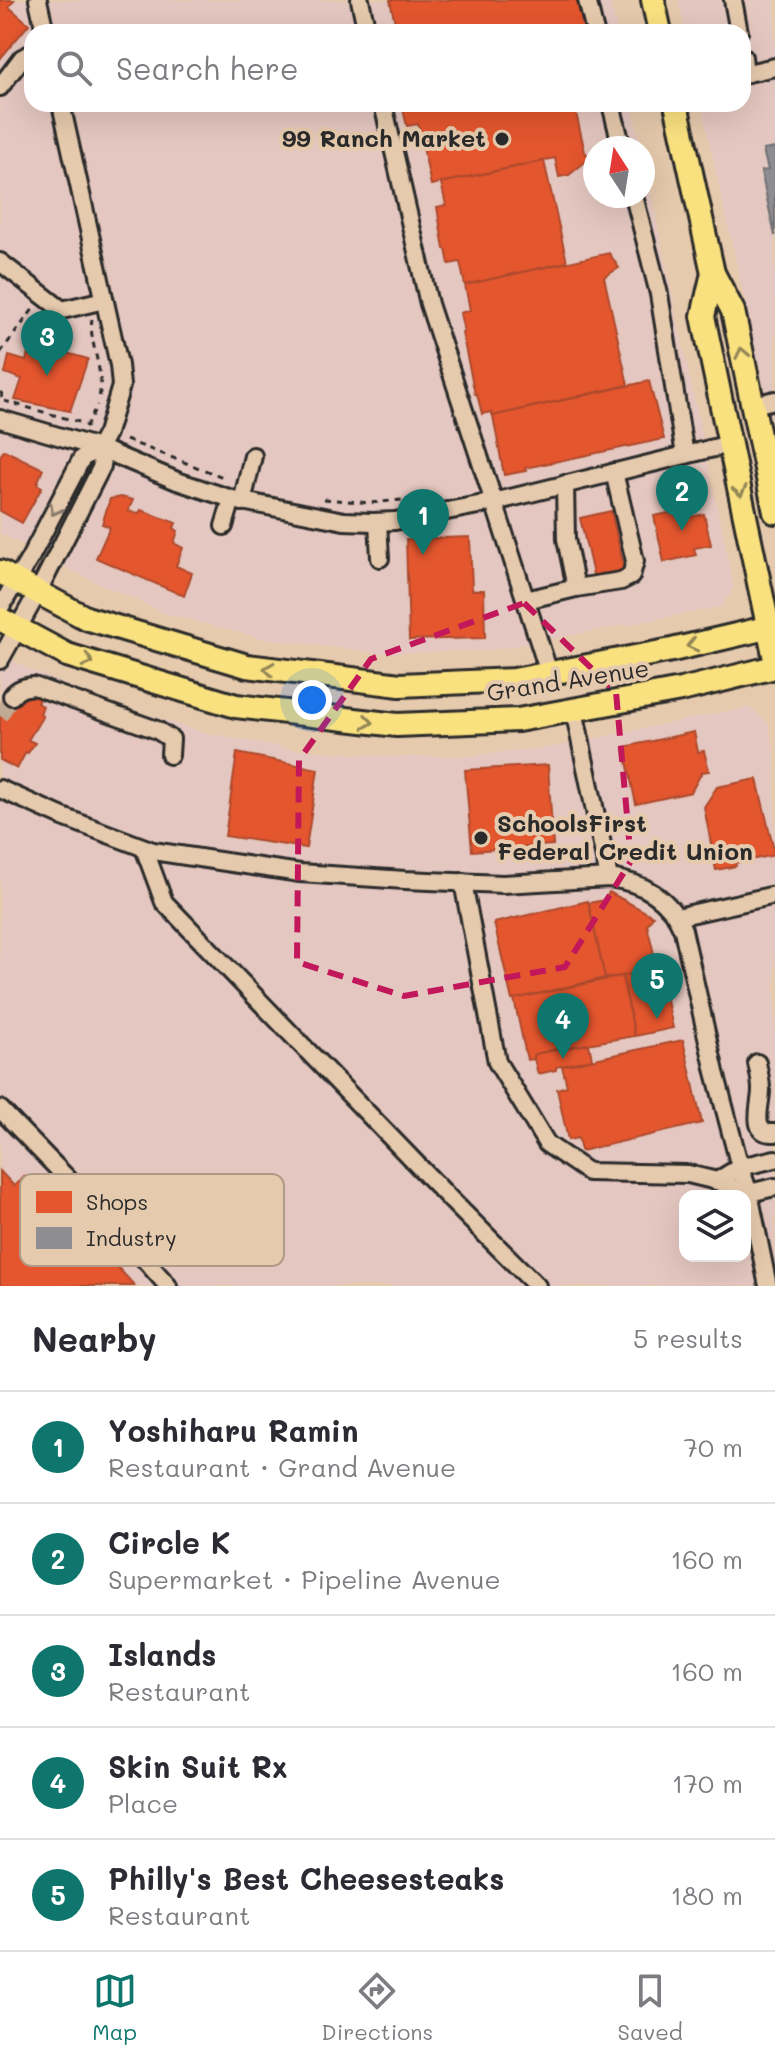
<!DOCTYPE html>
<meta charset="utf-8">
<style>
:root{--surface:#fff;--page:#f2f2f3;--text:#2b2b33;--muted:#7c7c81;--line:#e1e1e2;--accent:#0f766e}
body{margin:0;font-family:Mali,sans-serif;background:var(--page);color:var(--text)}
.controls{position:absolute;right:24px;bottom:24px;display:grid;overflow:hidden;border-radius:16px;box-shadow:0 8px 32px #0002}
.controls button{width:72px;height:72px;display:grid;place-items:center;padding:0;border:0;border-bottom:2px solid var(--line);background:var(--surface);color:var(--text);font:40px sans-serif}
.compass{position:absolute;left:583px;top:136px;width:72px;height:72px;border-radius:50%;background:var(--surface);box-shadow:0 8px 32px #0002;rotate:348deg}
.you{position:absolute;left:312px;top:700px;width:28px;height:28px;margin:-20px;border:6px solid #fff;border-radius:50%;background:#1a73e8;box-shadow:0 0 0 12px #1a73e833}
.badge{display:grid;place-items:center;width:52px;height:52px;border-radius:50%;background:var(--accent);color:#fff;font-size:26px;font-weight:700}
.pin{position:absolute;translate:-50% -66px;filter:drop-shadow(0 2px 4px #0008)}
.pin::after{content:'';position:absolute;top:42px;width:28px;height:24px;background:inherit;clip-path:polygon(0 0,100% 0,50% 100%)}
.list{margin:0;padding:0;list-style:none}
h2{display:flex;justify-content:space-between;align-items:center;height:104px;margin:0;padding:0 32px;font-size:34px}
h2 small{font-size:26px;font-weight:400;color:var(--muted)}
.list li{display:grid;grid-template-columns:52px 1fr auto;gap:24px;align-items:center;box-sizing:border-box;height:112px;padding:0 32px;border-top:2px solid var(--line)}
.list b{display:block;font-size:30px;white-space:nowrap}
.list p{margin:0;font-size:26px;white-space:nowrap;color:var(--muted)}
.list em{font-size:26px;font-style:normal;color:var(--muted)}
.icon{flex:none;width:44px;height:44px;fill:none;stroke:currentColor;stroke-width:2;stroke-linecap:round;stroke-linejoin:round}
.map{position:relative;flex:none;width:775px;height:1286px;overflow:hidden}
.search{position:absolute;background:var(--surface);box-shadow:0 8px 32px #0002;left:24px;right:24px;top:24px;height:88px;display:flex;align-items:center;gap:20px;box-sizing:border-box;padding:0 28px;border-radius:24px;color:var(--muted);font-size:30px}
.sheet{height:664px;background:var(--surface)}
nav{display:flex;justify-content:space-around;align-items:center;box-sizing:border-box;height:112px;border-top:2px solid var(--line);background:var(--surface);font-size:22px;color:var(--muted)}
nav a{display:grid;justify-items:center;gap:4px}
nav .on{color:var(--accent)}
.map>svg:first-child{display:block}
.built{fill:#e4c7c0;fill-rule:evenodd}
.shops{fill:#e4572e;stroke:#ac4a2d;stroke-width:2}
.industry{fill:#8d8d92;stroke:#707073;stroke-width:2}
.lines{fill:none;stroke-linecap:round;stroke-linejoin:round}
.minor-tunnel{stroke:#c1aa93;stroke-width:16;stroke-dasharray:16 8;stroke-linecap:butt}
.minor-casing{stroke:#2b2b2b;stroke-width:22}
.major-casing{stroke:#2b2b2b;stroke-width:28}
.path{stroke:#2b2b2b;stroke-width:3;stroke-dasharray:6 6;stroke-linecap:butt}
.minor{stroke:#e6caad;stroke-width:16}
.major{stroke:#fae180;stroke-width:22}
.oneway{stroke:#928656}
.oneway2{stroke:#887a6c}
.marked{fill:none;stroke:#c2185b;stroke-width:6;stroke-dasharray:16 10;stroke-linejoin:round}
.poi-dot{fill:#2b2b2b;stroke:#e6caad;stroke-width:3}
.labels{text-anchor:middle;stroke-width:8;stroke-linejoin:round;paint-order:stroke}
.poi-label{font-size:24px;font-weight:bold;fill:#2b2b2b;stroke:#e6caad;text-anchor:end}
.street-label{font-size:24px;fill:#2b2b2b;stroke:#e6caad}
.key{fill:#e6caad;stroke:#ae9a86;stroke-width:2}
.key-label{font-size:22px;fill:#2b2b2b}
</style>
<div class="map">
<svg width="775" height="1286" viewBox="0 0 775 1286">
<rect width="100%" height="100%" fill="#e6caad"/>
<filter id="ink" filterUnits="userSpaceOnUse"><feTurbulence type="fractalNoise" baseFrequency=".0125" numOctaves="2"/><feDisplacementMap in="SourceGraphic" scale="16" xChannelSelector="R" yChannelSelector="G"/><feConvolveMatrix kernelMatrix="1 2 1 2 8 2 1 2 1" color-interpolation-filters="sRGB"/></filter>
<g filter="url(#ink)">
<g class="built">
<polygon points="0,0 610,0 617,32 32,32 32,104 632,104 641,148 595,148 595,196 643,196 643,155 734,587 722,607 488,651 378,653 260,638 166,614 76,573 0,533"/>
<polygon points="678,0 775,0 775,438 701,104 743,104 743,32 686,32"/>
<path d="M 0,654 L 27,668 L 101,700 L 202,732 L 292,749 L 396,757 L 467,756 L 552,747 L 748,707 L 768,722 L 775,756 L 775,1286 L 0,1286 ZM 685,1196 L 745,1196 L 745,1256 L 685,1256 Z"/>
</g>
<g class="shops">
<polygon points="0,0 14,0 9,7 29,24 0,59"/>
<polygon points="390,0 577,0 584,30 575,32 397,32"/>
<polygon points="400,104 574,104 585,152 590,158 569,175 559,177 555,158 431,185 418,124 407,126 402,105"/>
<polygon points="544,161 567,262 465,285 460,262 449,264 446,249 444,249 437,207 446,205 441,183"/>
<polygon points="609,253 619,268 604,277 628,385 493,416 491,412 482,414 477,394 475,394 462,333 464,332 460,313 470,310 465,285"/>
<polygon points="30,343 88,359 70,411 15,400 22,379 5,373 9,356 26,361"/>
<polygon points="649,381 664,439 525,468 526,471 504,475 493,416"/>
<polygon points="4,450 43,469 37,484 42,487 22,523 0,511 0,456"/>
<polygon points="121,497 133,500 128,511 138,514 141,510 176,523 174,528 178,531 174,543 183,548 176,566 192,573 184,596 96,558 110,527 102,524 110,499"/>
<polygon points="688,509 690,517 704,514 711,545 694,548 696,555 664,562 654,516"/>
<polygon points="611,511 626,576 595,583 580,518"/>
<polygon points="470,537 472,590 484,590 485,638 409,640 406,539"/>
<polygon points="6,692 22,701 26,692 39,699 37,703 43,706 40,714 43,716 28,740 35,743 28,753 26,752 17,769 0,760 0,703"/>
<polygon points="694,732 698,752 704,751 709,771 702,772 691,792 636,804 624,747"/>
<polygon points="237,753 318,769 306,848 225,836"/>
<polygon points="548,765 553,845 472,851 465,770"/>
<polygon points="757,779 775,855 735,863 736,866 716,870 704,807 717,787"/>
<polygon points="609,892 653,916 647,925 657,966 622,976 605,978 588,903 605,900"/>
<polygon points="588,901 605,978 512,1000 494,923"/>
<polygon points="660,968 673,1028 635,1036 622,976"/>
<polygon points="622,976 635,1036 551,1050 535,1054 534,1059 527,1060 514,999"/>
<polygon points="683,1040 702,1123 581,1151 578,1138 568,1140 557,1089 567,1086 562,1066"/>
<polygon points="589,1044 592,1059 556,1067 556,1070 538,1074 534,1059 535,1054"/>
<polygon points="0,1171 14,1186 25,1176 55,1208 45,1217 85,1259 98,1246 135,1286 0,1286"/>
</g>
<polygon class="industry" points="775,148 775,236 761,171 768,170 763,150"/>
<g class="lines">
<polyline class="minor-tunnel" points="0,716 12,696"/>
<g class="minor-casing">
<g id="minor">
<polyline points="38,0 45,32"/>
<polyline points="360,0 367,32"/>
<polyline points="587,0 595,32"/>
<polyline points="733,0 739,32"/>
<polyline points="743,57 745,74"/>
<polyline points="743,74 775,67"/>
<polyline points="0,87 22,58 32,53"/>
<polyline points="383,104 429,304 494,502 730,444"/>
<polyline points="611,104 622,148"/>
<polyline points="634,196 659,294 685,455"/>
<polyline points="0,262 62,310 104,300"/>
<polyline points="753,405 775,400"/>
<polyline points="0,419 99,448 177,481 232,499 344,521 373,522 395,521 494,502 549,673"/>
<polyline points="565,484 566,539 576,588"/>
<polyline points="242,502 253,456"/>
<polyline points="378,522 380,558"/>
<polyline points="224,526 232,499"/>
<polyline points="526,600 576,588 621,581 631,576 635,561 614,472"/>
<polyline points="0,608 30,558 82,458 99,448 107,433 121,386 119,365 61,104"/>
<polyline points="0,660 38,592 102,466 99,448"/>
<path d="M 12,696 C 18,688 25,687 34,686 L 157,730 L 171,739 L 170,755"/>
<polyline points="574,710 609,878"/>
<path d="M 0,789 L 63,817 L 153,851 L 239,864 L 300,873 L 405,880 L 503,884 L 609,878 C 642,882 670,898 683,930 L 715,1072 L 740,1167 L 749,1193 L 768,1286"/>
<polyline points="144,848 164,902 455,1204 537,1286"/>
<polyline points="463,882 497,1062 547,1144 588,1172 688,1174 717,1181 749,1193 775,1187"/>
<polyline points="677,917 775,895"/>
<path d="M 757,1063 C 759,1072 761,1081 761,1090 C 761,1106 749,1135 775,1133"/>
<polyline points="0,1109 132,1245 168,1286"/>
<polyline points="717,1181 740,1167 775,1159"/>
</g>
</g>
<g class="major-casing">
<g id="major">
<polyline points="653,0 660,32"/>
<polyline points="676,104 713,273 733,311 775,512"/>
<polyline points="713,273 703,316 775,659"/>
<polyline points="0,572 86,618 247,666 400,685 514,680 672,650 775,626"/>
<polyline points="0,619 67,655 236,706 397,725 518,720 681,690 775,667"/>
</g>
</g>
<g class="path">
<path d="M 92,319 C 88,343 105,368 99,398"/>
<polyline points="0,353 34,308"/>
<polyline points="0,392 2,394 1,400 79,422 88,427"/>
<polyline points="86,427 97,405"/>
<polyline points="126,440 223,477"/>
<polyline points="324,499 370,503 412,499"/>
</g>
<use href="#minor" class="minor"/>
<use href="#major" class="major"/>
</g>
<defs><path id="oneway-chevron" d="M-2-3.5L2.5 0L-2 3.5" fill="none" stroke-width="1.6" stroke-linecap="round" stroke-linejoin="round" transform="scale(2)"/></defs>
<g class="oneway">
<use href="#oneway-chevron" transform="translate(742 353) rotate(-102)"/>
<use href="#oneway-chevron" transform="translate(740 491) rotate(78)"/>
<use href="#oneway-chevron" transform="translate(692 645) rotate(167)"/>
<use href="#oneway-chevron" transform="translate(88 661) rotate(17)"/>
<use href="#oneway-chevron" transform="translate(269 669) rotate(-173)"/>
<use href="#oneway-chevron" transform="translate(368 722) rotate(7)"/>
</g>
<use class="oneway2" href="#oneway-chevron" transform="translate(55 510) rotate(118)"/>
</g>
<path class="marked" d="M 524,603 L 616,692 L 631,861 L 565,967 L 404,996 L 297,962 L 299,760 L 371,659 Z"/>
<g class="poi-dot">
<circle cx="502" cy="139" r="8"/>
<circle cx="481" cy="838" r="8"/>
</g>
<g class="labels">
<g class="poi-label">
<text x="486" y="147">99 Ranch Market</text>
<text x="497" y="832" text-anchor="start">SchoolsFirst<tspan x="497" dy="28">Federal Credit Union</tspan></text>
</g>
<g class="street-label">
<text transform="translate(568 681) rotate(-9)" y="8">Grand Avenue</text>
</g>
</g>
<rect x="20" y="1174" width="264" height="92" rx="12" class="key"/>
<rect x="36" y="1191" width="36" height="22" fill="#e4572e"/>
<rect x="36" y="1227" width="36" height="22" fill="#8d8d92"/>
<g class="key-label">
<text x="86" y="1210">Shops</text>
<text x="86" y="1246">Industry</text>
</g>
</svg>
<div class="controls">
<button><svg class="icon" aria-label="layers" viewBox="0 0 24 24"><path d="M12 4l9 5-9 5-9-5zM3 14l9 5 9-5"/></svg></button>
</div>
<svg class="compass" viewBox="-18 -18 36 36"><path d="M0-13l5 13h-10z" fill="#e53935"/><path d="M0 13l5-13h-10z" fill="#7c7c81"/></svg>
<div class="you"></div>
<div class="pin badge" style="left:423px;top:555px">1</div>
<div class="pin badge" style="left:682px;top:531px">2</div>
<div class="pin badge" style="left:47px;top:376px">3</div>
<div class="pin badge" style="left:563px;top:1059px">4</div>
<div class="pin badge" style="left:657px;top:1019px">5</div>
<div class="search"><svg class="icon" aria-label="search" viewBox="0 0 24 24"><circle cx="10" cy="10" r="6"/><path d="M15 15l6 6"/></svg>Search here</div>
</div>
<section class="sheet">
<h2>Nearby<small>5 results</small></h2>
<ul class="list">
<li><span class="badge">1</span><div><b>Yoshiharu Ramin</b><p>Restaurant · Grand Avenue</p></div><em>70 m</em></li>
<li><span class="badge">2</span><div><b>Circle K</b><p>Supermarket · Pipeline Avenue</p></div><em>160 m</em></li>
<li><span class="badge">3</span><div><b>Islands</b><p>Restaurant</p></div><em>160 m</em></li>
<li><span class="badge">4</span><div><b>Skin Suit Rx</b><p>Place</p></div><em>170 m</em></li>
<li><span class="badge">5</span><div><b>Philly's Best Cheesesteaks</b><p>Restaurant</p></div><em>180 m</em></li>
</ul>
</section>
<nav>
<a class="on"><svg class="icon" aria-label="map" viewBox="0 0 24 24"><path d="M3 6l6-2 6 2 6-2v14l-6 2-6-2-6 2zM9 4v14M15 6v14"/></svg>Map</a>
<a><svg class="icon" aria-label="directions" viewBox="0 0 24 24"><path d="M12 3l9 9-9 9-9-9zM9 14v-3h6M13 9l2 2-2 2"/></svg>Directions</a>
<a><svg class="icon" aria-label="saved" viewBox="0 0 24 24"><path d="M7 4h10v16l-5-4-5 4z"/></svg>Saved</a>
</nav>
